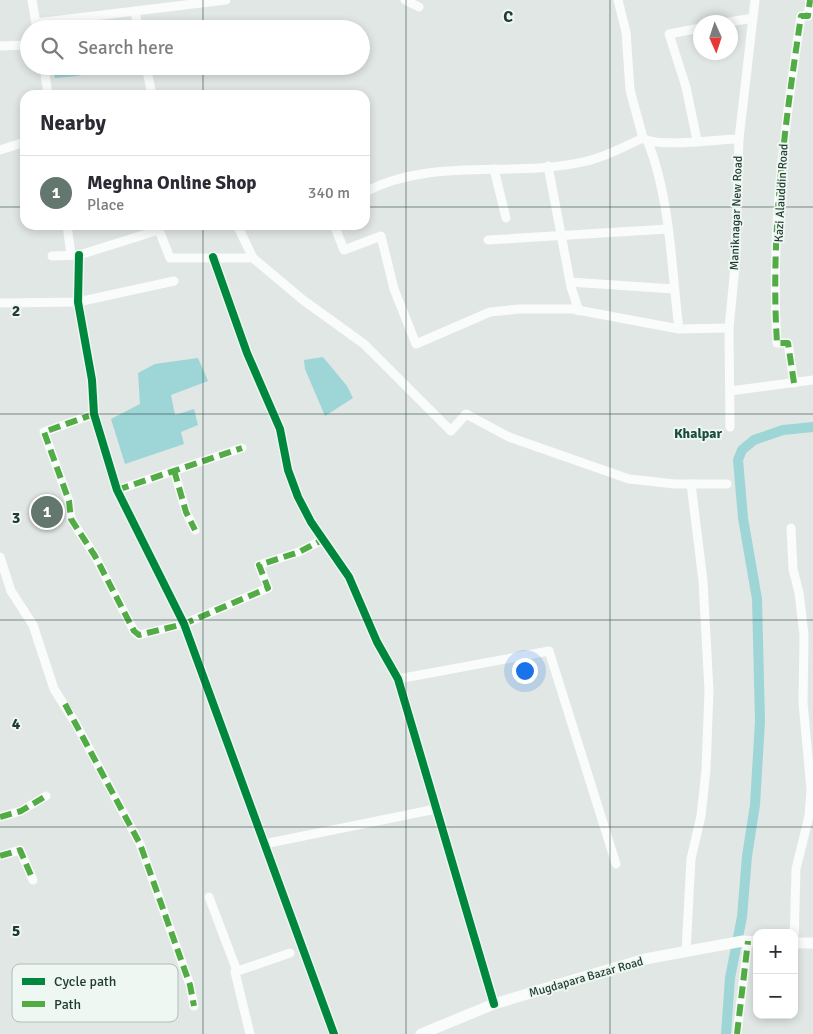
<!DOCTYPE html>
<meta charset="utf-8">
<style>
:root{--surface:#fff;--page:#f7f7f7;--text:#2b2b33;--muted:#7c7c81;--line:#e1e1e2;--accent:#63776f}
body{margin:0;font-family:Signika,sans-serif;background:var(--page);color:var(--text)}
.controls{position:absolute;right:15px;bottom:15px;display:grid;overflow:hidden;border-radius:10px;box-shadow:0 2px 8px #0003}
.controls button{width:45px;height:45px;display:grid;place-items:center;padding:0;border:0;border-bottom:1px solid var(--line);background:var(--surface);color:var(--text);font:25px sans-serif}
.compass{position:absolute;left:693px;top:15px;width:45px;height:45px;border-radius:50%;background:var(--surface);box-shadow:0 2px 8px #0003;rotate:177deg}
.you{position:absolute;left:524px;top:670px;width:18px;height:18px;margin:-12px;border:4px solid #fff;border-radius:50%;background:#1a73e8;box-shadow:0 0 0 8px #1a73e833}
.badge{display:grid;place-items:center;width:32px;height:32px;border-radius:50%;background:var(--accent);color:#fff;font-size:16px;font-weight:700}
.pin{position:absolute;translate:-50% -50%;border:2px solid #fff;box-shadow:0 1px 5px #0006}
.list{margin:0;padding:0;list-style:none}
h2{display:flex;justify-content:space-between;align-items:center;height:65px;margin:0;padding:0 20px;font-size:21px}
h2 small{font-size:16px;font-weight:400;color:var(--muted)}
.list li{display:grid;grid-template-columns:32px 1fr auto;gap:15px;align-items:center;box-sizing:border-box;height:75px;padding:0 20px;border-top:1px solid var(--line)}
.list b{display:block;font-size:19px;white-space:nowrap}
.list p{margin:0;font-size:16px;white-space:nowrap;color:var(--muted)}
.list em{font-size:16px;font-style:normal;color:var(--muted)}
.icon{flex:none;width:28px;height:28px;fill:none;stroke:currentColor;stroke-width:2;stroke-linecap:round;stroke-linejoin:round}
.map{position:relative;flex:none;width:813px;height:1034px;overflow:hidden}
.search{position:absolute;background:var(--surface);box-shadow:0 2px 8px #0003;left:20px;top:20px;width:350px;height:55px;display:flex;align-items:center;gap:12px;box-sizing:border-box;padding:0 18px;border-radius:28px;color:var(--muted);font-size:19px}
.panel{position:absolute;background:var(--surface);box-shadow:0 2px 8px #0003;left:20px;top:90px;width:350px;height:140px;border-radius:15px}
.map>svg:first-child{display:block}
.water{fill:#9ed5d7}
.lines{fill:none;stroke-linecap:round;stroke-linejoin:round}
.canal{stroke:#9ed5d7;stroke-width:10}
.minor{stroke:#fafbfb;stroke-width:9}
.tertiary{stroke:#fafbfb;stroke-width:11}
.quiet{stroke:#52ac45;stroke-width:6;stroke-dasharray:12 6;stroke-linecap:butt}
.cycleway-casing{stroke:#eef7f1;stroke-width:11}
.cycleway{stroke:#00873e;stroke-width:8}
.grid{fill:none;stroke:#1f3a30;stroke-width:1;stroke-opacity:0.55}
.labels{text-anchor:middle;stroke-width:4;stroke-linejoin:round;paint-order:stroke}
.street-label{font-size:12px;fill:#1f3a30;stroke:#eef7f1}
.neighbourhood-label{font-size:14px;font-weight:bold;fill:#1a4c3c;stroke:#eef7f1}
.key{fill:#eef7f1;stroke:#b0beb7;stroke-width:1}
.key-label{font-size:14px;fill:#1f3a30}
.grid-label{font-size:16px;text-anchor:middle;font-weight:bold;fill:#1f3a30;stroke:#eef7f1;stroke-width:4;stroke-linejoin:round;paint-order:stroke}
</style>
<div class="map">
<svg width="813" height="1034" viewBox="0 0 813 1034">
<rect width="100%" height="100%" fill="#e1e7e4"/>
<g class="water">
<polygon points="67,24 84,29 55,29"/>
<path d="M 52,66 L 97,66 C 89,78 68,76 55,78 Z"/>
<polygon points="323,357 347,386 353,398 325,416 305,369 304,360"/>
<polygon points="198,358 208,381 171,395 175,415 194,409 198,425 181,432 184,444 125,464 111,419 140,404 138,373 155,364"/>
</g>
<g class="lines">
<polyline class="canal" points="726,1034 730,978 742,917 747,856 755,805 760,721 757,599 743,518 738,460 742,450 754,440 783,430 813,427"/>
<g class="minor">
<polyline points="32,0 37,29"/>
<polyline points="405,0 419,7"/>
<polyline points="618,0 626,32 630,90 643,138"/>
<polyline points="135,11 138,29"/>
<polyline points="729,22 753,18"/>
<polyline points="36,23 226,0"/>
<polyline points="0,46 29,45"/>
<polyline points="44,66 48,95"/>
<polyline points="146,66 152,95"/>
<polyline points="697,140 686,87 669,34 700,28"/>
<path d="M 648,142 C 671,201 671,267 679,329"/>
<polyline points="0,150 25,142"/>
<polyline points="548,166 571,287 579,311"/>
<polyline points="494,169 506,218"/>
<path d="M 365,192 C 433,156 514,179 587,161 C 606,157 625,146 643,138 C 655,148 720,139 739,139"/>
<polyline points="67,225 71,255"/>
<polyline points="157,225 170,258 253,258 303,300 364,344 451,431 466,414 509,437 629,479 675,484 727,484"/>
<polyline points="237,225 253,258"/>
<polyline points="334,225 344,250 381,236 394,289 416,344 490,312 519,309 572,309 679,329 729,328"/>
<polyline points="488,240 668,229"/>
<polyline points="79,255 78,302 92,380 94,414 117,490 184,624 334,1034"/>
<polyline points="52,256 79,255 159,230"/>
<polyline points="213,257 247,353 280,429 288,470 298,497 311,522 349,577 377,642 398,679 494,1004"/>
<polyline points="570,282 674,289"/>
<polyline points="0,303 78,302 174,281"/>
<path d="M 794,383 L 788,343 L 777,343 C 770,234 785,123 801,16 L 808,16 L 810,0"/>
<polyline points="730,391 813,380"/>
<polyline points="94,414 44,432 69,501 71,519 95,556 134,631 139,635 184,624 268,588 259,565 299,552 324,539"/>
<polyline points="730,427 729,328 735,267 739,139 755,0"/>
<polyline points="174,470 186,512 195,530"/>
<polyline points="117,490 242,448"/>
<polyline points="791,528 793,569 799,593 804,635 803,703 811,789 809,816 796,869 794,943"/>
<polyline points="0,557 11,591 33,625 54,689 76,724 140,844 190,985 194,1006"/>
<polyline points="398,679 549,651 616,864"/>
<polyline points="0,817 21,811 46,796"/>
<polyline points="264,844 436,809"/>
<polyline points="0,856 20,850 33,880"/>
<polyline points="209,897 237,971"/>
<polyline points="686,951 691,859 701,816 706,770 709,691 703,581 691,484"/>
<polyline points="250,1034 235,972 290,953"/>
<polyline points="737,1034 748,941"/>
</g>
<g class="tertiary">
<polyline points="794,943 813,943"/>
<polyline points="421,1034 494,1004 570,981 645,959 743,941 757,942"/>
</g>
<g class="quiet">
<path d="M 794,383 L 788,343 L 777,343 C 770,234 785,123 801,16 L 808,16 L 810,0"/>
<polyline points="94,414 44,432 69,501 71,519 95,556 134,631 139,635 184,624 268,588 259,565 299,552 324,539"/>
<polyline points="174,470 186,512 195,530"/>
<polyline points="117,490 242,448"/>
<polyline points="65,704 140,844 190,985 194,1006"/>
<polyline points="0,817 21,811 46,796"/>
<polyline points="0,856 20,850 33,880"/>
<polyline points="737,1034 748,941"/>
</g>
<g class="cycleway-casing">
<g id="cycleway">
<polyline points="79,255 78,302 92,380 94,414 117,490 184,624 334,1034"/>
<polyline points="213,257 247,353 280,429 288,470 298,497 311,522 349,577 377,642 398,679 494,1004"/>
</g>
</g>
<use href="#cycleway" class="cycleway"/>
</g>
<path class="grid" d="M 203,0 L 203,29M 406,0 L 406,1034M 610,0 L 610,1034M 203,66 L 203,95M 0,207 L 25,207M 365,207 L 813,207M 203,225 L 203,1034M 0,414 L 813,414M 0,620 L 813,620M 0,827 L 813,827"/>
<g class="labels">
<g class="street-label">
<text transform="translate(781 193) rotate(-87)" y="4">Kazi Alauddin Road</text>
<text transform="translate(736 213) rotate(-88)" y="4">Maniknagar New Road</text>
<text transform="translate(586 977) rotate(-16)" y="4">Mugdapara Bazar Road</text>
</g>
<g class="neighbourhood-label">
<text x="698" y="438">Khalpar</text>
</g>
</g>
<rect x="12" y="964" width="166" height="58" rx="8" class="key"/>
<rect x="22" y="978" width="23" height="7" fill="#00873e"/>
<rect x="22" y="1001" width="23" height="6" fill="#52ac45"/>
<g class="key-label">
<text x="54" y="986">Cycle path</text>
<text x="54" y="1009">Path</text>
</g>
<g class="grid-label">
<text x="508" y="22">C</text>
<text x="16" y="316">2</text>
<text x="16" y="523">3</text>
<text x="16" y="729">4</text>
<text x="16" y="936">5</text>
</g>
</svg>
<div class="controls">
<button>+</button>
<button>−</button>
</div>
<svg class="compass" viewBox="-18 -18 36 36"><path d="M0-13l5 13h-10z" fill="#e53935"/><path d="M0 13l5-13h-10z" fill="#7c7c81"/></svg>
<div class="you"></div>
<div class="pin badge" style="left:47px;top:512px">1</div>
<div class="search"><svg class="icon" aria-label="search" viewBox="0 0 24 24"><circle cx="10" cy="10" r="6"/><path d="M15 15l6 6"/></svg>Search here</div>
<section class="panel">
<h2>Nearby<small></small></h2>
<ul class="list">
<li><span class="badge">1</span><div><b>Meghna Online Shop</b><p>Place</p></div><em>340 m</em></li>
</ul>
</section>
</div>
